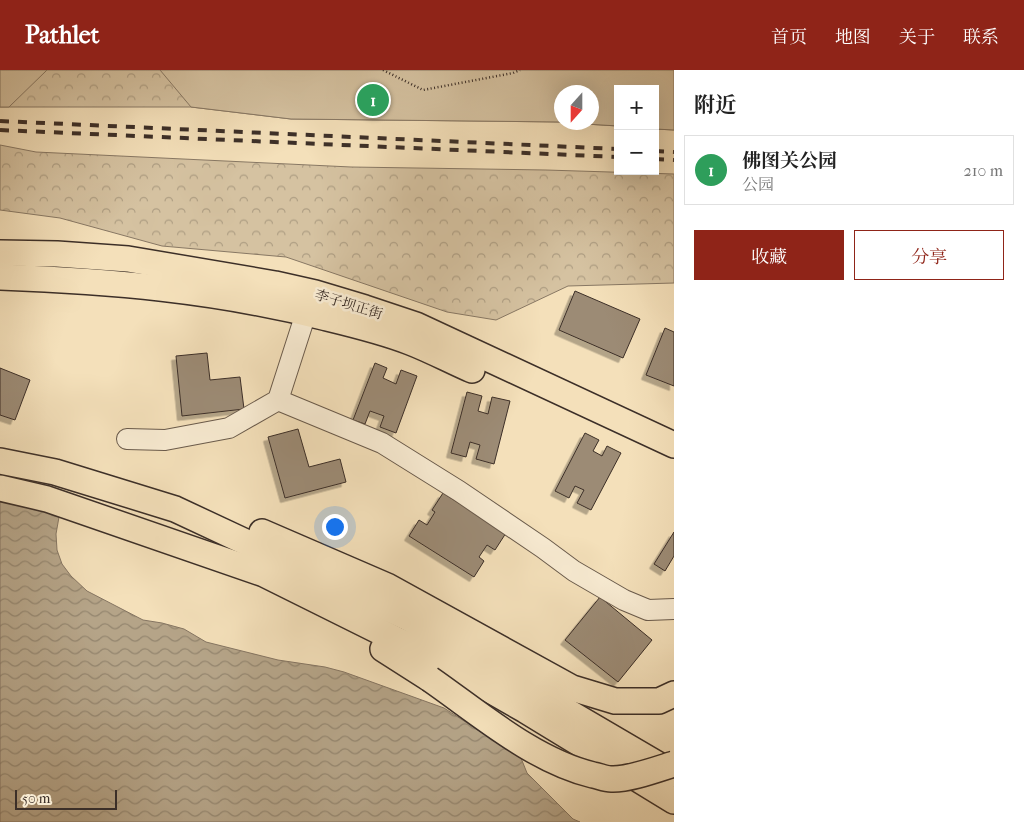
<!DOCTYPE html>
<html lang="zh">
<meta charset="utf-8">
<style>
:root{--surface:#fff;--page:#f2f2f2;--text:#222;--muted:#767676;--line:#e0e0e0;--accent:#8f2418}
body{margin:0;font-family:"IM FELL French Canon","Noto Serif SC",serif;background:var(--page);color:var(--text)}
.controls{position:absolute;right:15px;top:15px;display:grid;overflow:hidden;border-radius:0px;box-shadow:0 5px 20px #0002}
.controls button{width:45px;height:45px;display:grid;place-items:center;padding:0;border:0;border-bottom:1px solid var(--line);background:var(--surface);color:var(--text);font:25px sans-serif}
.compass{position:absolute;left:554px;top:15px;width:45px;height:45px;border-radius:50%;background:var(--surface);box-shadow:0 5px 20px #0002;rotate:201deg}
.scale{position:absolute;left:15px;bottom:12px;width:102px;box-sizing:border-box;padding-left:5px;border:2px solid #3c2f28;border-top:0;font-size:14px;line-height:18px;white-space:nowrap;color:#3c2f28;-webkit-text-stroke:4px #f8ebd2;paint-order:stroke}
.you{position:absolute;left:334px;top:456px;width:18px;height:18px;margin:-12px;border:4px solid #fff;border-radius:50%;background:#1a73e8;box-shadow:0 0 0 8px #1a73e833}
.badge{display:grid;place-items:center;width:32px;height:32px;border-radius:50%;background:var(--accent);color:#fff;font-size:16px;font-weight:700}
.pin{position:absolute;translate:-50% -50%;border:2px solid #fff;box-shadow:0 1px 5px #0006}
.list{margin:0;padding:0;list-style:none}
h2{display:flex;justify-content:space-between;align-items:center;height:65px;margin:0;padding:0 20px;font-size:21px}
h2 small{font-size:16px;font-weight:400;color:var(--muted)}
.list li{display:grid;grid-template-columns:32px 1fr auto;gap:15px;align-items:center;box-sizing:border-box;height:70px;margin:0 10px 10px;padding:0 10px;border:1px solid var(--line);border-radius:0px}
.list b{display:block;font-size:19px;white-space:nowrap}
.list p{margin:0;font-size:16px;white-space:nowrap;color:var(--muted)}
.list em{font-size:16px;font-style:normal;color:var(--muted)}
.actions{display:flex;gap:10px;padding:15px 20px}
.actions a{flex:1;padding:11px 0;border:1px solid var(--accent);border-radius:0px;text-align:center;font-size:18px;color:var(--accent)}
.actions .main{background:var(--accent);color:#fff}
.map{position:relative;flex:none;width:674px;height:752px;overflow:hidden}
header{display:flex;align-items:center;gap:30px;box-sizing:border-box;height:70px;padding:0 25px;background:var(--accent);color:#fff}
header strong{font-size:24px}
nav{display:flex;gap:28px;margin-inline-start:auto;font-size:18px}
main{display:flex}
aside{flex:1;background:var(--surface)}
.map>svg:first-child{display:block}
.forest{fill:url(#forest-crowns);stroke:#887864}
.park{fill:#d5c2a1;stroke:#887864}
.water{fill:url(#water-waves);stroke:#857562}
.building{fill:#9c8b74;stroke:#3c2f28;filter:url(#shadow)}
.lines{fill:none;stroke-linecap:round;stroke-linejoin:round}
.minor-casing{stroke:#6a5b4c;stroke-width:22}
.major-casing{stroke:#3c2f28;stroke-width:28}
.path{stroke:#3c2f28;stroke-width:2.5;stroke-dasharray:1 2.5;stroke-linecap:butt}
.minor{stroke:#f8ebd2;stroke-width:20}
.major{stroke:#f4e0ba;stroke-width:25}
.rail{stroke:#3c2f28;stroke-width:4;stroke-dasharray:9 9;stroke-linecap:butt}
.major-bridge-casing{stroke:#3c2f28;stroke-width:28;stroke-linecap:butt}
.major-bridge{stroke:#f4e0ba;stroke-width:25}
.labels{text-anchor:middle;stroke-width:5;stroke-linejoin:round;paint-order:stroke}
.street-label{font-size:14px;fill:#3c2f28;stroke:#f8ebd2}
</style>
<header>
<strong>Pathlet</strong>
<nav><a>首页</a><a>地图</a><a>关于</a><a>联系</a></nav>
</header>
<main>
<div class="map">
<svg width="674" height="752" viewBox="0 0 674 752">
<defs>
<pattern id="forest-crowns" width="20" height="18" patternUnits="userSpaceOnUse" patternTransform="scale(1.25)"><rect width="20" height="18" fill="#d5c2a1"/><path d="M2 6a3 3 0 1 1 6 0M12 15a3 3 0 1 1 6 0" fill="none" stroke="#ae9e83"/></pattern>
<pattern id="water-waves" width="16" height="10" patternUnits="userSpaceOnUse" patternTransform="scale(1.25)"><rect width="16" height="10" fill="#b5a488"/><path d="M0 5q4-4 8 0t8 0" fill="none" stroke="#94866f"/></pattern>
<filter id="shadow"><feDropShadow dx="-4.5" dy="4.5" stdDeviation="0" flood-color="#0004"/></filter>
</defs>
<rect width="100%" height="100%" fill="#f4e0ba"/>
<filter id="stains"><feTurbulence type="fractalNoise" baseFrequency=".004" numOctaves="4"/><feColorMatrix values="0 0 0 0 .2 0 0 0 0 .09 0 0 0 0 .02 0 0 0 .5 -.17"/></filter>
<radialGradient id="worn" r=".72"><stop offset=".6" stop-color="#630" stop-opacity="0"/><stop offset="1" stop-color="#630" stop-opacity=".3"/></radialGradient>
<g class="forest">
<polygon points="0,0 674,0 674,60 655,59 655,19 618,19 618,56 569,53 592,52 592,22 562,22 561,52 291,49 191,37 0,37"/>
<polygon points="0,75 36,82 351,97 546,100 674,104 674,213 568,216 496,250 447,242 286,187 162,176 60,148 0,140"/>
</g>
<g class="park">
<polygon points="0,0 47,0 9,37 0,37"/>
<polygon points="160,0 674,0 674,60 655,59 655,19 618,19 618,56 569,53 592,52 592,22 562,22 561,52 291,49 191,37"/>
</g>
<polygon class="water" points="0,417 52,424 59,447 56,464 57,480 62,494 71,506 87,521 143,550 162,553 184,559 206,572 278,590 325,597 344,602 444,638 521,688 527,703 573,749 580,752 0,752"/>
<g class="building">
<polygon points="575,221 640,249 623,288 559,260"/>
<polygon points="665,258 674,262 674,316 646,305"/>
<polygon points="207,283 210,310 240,307 244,339 182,346 176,286"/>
<polygon points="375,293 387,298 383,308 396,314 401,300 417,306 396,363 380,357 384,346 370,341 365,354 353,350"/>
<polygon points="0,298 30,310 15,350 0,345"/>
<polygon points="467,322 482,326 478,341 488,344 492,327 510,331 494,394 476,389 480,375 470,372 466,387 451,383"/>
<polygon points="298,359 309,397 340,389 346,412 285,428 268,367"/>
<polygon points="585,363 599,370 593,381 602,386 607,376 621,383 591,440 577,433 584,420 575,416 569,428 555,421"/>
<polygon points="443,423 506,463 495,480 487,475 479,487 484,491 474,507 409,466 419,450 427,455 435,442 432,440"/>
<polygon points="674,462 674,486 665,501 654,494"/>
<polygon points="600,527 652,570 618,612 565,570"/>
</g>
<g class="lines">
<g class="minor-casing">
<g id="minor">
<polyline points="278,330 382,373 459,421 543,478 574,501 624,530 648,540 674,539"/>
<polyline points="127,369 165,370 229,358 278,330 306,243"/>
</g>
</g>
<g class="major-casing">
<g id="major">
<polyline points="0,183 57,184 128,189 275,214 315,223 365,238 416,255 674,375"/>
<path d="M 0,207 C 110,211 215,220 323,247 C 352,254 382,261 410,272 C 431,280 451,291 472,300"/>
<polyline points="0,391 55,402 175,439 408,548 674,704"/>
<polyline points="0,418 47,429 264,504 439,591 525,640 674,731"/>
<polyline points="262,462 387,516 572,618 615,631 659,631 674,624"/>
<polyline points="383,579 430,609"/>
</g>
</g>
<polyline class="path" points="383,0 423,20 513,3 520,0"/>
<use href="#minor" class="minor"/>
<use href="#major" class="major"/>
<g class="rail">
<polyline points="0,51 618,79"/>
<polyline points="0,60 618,87"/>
<polyline points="655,81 674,82"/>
<polyline points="655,89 674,90"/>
</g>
<g class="major-bridge-casing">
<path id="major-bridge" d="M 430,609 C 479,643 534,691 593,705 C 599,706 605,709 611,709 C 628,710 658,699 674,694"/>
</g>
<use href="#major-bridge" class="major-bridge"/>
</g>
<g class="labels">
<g class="street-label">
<text transform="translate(349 234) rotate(17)" y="5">李子坝正街</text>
</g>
</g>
<rect width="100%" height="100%" filter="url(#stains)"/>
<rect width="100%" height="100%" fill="url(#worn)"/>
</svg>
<div class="controls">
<button>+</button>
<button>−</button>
</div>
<svg class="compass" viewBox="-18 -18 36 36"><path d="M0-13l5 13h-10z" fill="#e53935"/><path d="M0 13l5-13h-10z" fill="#767676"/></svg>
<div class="scale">50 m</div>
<div class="you"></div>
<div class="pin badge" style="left:373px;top:30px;background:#2e9e5b">1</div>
</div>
<aside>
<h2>附近<small></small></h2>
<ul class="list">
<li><span class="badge" style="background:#2e9e5b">1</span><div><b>佛图关公园</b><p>公园</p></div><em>210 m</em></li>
</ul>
<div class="actions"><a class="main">收藏</a><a>分享</a></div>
</aside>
</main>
